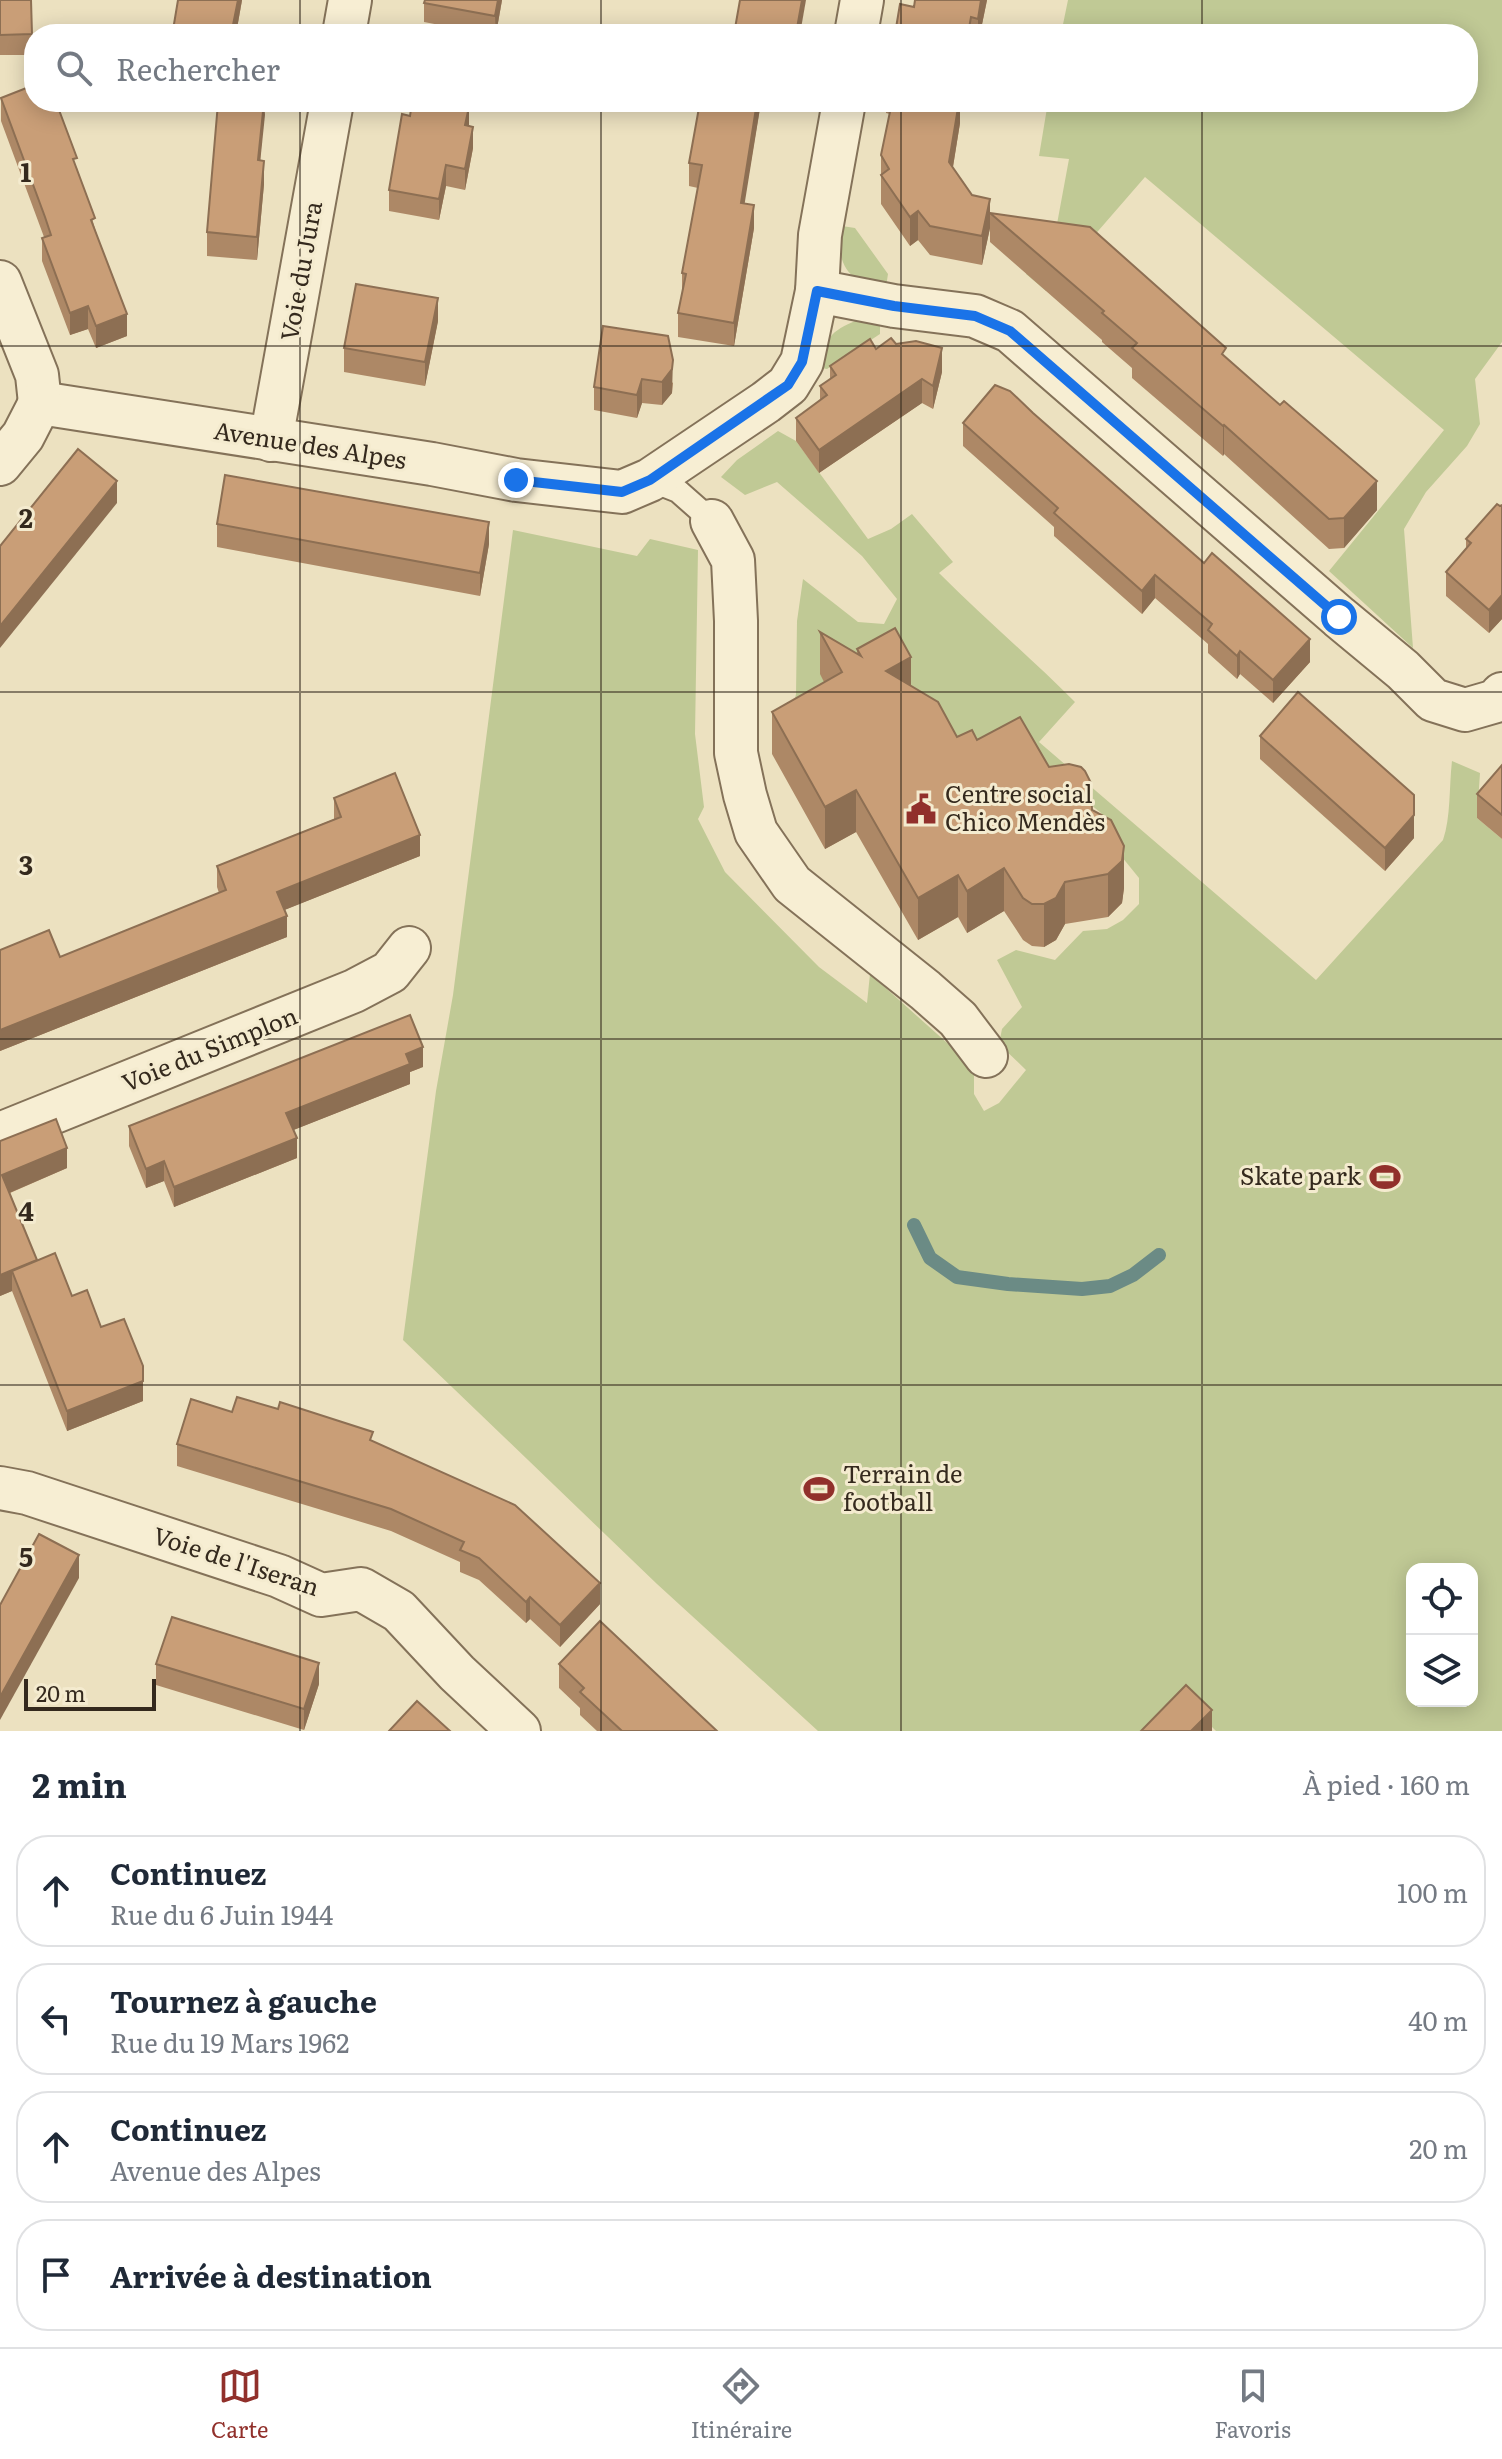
<!DOCTYPE html>
<html lang="fr">
<meta charset="utf-8">
<style>
:root{--surface:#fff;--page:#f6f6f7;--text:#1f2937;--muted:#747a83;--line:#e0e1e3;--accent:#91302b}
body{margin:0;font-family:Literata,serif;background:var(--page);color:var(--text)}
.controls{position:absolute;right:24px;bottom:24px;display:grid;overflow:hidden;border-radius:16px;box-shadow:0 4px 20px #0003}
.controls button{width:72px;height:72px;display:grid;place-items:center;padding:0;border:0;border-bottom:2px solid var(--line);background:var(--surface);color:var(--text);font:40px sans-serif}
.scale{position:absolute;left:24px;bottom:20px;width:132px;box-sizing:border-box;padding-left:8px;border:4px solid #34291d;border-top:0;font-size:22px;line-height:28px;white-space:nowrap;color:#34291d;-webkit-text-stroke:6px #f4ebcf;paint-order:stroke}
.stop{position:absolute;width:24px;height:24px;margin:-18px;border:6px solid #1a73e8;border-radius:50%;background:#fff}
.stop.end{background:#1a73e8;border-color:#fff;box-shadow:0 2px 8px #0008}
.list{margin:0;padding:0;list-style:none}
h2{display:flex;justify-content:space-between;align-items:center;height:104px;margin:0;padding:0 32px;font-size:34px}
h2 small{font-size:26px;font-weight:400;color:var(--muted)}
.list li{display:grid;grid-template-columns:52px 1fr auto;gap:24px;align-items:center;box-sizing:border-box;height:112px;margin:0 16px 16px;padding:0 16px;border:2px solid var(--line);border-radius:32px}
.list b{display:block;font-size:30px;white-space:nowrap}
.list p{margin:0;font-size:26px;white-space:nowrap;color:var(--muted)}
.list em{font-size:26px;font-style:normal;color:var(--muted)}
.icon{flex:none;width:44px;height:44px;fill:none;stroke:currentColor;stroke-width:2;stroke-linecap:round;stroke-linejoin:round}
.map{position:relative;flex:none;width:1502px;height:1731px;overflow:hidden}
.search{position:absolute;background:var(--surface);box-shadow:0 4px 20px #0003;left:24px;right:24px;top:24px;height:88px;display:flex;align-items:center;gap:20px;box-sizing:border-box;padding:0 28px;border-radius:32px;color:var(--muted);font-size:30px}
.sheet{height:616px;background:var(--surface)}
nav{display:flex;justify-content:space-around;align-items:center;box-sizing:border-box;height:112px;border-top:2px solid var(--line);background:var(--surface);font-size:22px;color:var(--muted)}
nav a{display:grid;justify-items:center;gap:4px}
nav .on{color:var(--accent)}
.map>svg:first-child{display:block}
.green{fill:#c0c995;fill-rule:evenodd}
.lines{fill:none;stroke-linecap:round;stroke-linejoin:round}
.stream{stroke:#6b8b85;stroke-width:14}
.lane-casing{stroke:#847259;stroke-width:26}
.street-casing{stroke:#847259;stroke-width:46}
.lane{stroke:#f7eed3;stroke-width:22}
.street{stroke:#f7eed3;stroke-width:42}
.wall{fill:#ad8866}
.shaded-wall{fill:#8d6f53}
.building{fill:#c99e77;stroke:#8d6f53;stroke-width:2}
.route{stroke:#1a73e8;stroke-width:10}
.grid{fill:none;stroke:#34291d;stroke-width:2;stroke-opacity:0.55}
.labels{text-anchor:middle;stroke-width:6;stroke-linejoin:round;paint-order:stroke}
.street-label{font-size:24px;fill:#34291d;stroke:#f4ebcf}
.poi-label{font-size:24px;fill:#34291d;stroke:#f4ebcf;text-anchor:start}
.grid-label{font-size:26px;text-anchor:middle;font-weight:bold;fill:#34291d;stroke:#f4ebcf;stroke-width:6;stroke-linejoin:round;paint-order:stroke}
</style>
<div class="map">
<svg width="1502" height="1731" viewBox="0 0 1502 1731">
<rect width="100%" height="100%" fill="#ece1c0"/>
<g class="green">
<polygon points="1068,0 1502,0 1502,342 1475,379 1480,424 1467,446 1426,492 1404,529 1413,648 1329,571 1444,430 1145,177 1046,291 1026,274 1029,248 1052,251 1069,159 1039,156 1048,102 1468,102 1468,34 1061,34"/>
<path d="M 842,226 L 855,228 L 888,274 L 886,287 C 877,285 867,283 859,280 C 839,270 837,245 842,226 Z"/>
<path d="M 858,320 L 880,321 L 880,334 L 827,369 L 814,367 C 827,339 829,331 858,320 Z"/>
<path d="M 778,431 L 796,441 L 868,539 L 891,529 L 912,514 L 953,562 L 939,573 C 983,617 1031,658 1075,702 L 1039,742 L 1316,980 L 1443,840 C 1451,817 1449,786 1452,761 L 1480,773 L 1477,818 L 1502,839 L 1502,1731 L 1216,1731 L 1199,1714 L 1183,1731 L 818,1731 L 657,1584 L 403,1340 L 436,1091 L 453,995 L 513,530 L 637,556 L 650,539 L 698,550 L 695,734 L 704,807 L 698,819 L 725,872 L 819,967 L 867,1003 L 870,974 L 974,1067 L 974,1094 L 984,1111 L 999,1103 L 1026,1070 L 999,1044 L 1002,1029 L 1022,1007 L 997,960 L 1016,950 L 1055,960 L 1083,931 L 1107,929 L 1123,920 L 1139,904 L 1139,878 L 1113,846 L 1101,813 L 1085,800 L 792,713 L 796,694 L 797,621 L 803,579 L 858,622 L 884,624 L 897,599 L 862,556 L 777,482 L 745,495 L 721,477 L 737,460 ZM 1412,1569 L 1472,1569 L 1472,1701 L 1412,1701 Z"/>
</g>
<g class="lines">
<polyline class="stream" points="914,1225 930,1258 957,1277 1008,1284 1082,1289 1110,1286 1133,1275 1159,1255"/>
<g class="lane-casing">
<polyline id="lane" points="650,480 678,491 712,521"/>
</g>
<g class="street-casing">
<g id="street">
<polyline points="344,34 350,0"/>
<polyline points="856,34 862,0"/>
<polyline points="0,282 37,375 40,403"/>
<polyline points="817,291 894,306 975,316 1010,331 1339,617 1403,670 1433,700 1465,710 1496,701 1502,694"/>
<polyline points="40,403 432,464 516,480 622,492 650,480 766,402 788,385 802,362 817,291 820,235 844,102"/>
<polyline points="271,440 332,102"/>
<polyline points="0,464 23,436 40,403"/>
<polyline points="712,521 733,560 736,621 736,753 745,795 756,832 792,884 925,990 958,1019 986,1056"/>
<polyline points="0,1134 354,991 390,972 409,948"/>
<polyline points="0,1488 27,1493 279,1576 321,1595 361,1589 399,1611 457,1673 519,1731"/>
</g>
</g>
<use href="#lane" class="lane"/>
<use href="#street" class="street"/>
</g>
<g class="wall">
<polygon points="0,0 31,0 32,55 0,55"/>
<polygon points="178,0 242,0 236,34 173,34"/>
<polygon points="502,0 496,34 487,34 424,22 424,3"/>
<polygon points="987,0 980,34 895,34 914,7"/>
<polygon points="1,98 77,168 127,336 96,348 88,329 70,335 42,261 42,238 44,237 1,121"/>
<polygon points="265,102 260,160 264,184 257,260 207,256 207,232"/>
<polygon points="700,102 761,102 744,203 754,228 734,346 678,337 678,313 682,294 682,273 698,188 689,186 689,163"/>
<polygon points="886,102 960,102 960,123 953,167 990,228 982,265 930,255 918,240 910,246 881,204 881,155 890,114 886,113"/>
<polygon points="469,126 473,148 465,190 446,186 439,220 389,211 389,190"/>
<polygon points="990,213 1226,357 1377,510 1344,548 1329,549 1224,454 1223,456 1132,378 1132,368 1102,342 1102,340 990,242"/>
<polygon points="438,321 425,386 344,372 344,348"/>
<polygon points="603,326 673,383 672,393 662,405 642,403 637,418 594,410 594,387"/>
<polygon points="896,344 942,372 933,409 922,403 819,473 796,441 796,418 820,400 820,386 830,379 830,366 876,349"/>
<polygon points="1033,413 1310,662 1273,703 1240,674 1237,679 1208,653 1208,644 1155,598 1142,614 1054,536 1054,527 963,446 963,423"/>
<polygon points="1502,505 1502,619 1489,633 1446,596 1446,572 1466,548 1466,539"/>
<polygon points="217,524 489,544 480,596 217,547"/>
<polygon points="820,632 857,654 857,649 911,686 957,737 977,740 1049,767 1092,810 1124,888 1122,903 1108,917 1065,924 1056,940 1044,947 1032,946 1023,940 1004,911 967,933 958,917 918,940 856,832 825,849 772,754 772,712 824,682 820,674"/>
<polygon points="1260,736 1414,838 1385,871 1260,759"/>
<polygon points="1502,765 1502,839 1477,818 1477,794"/>
<polygon points="334,798 420,856 284,910 287,937 0,1051 0,950 60,957 219,893 217,887 217,866 334,819"/>
<polygon points="423,1067 410,1072 410,1084 293,1130 297,1158 174,1207 164,1181 146,1188 129,1146 129,1126"/>
<polygon points="0,1141 67,1168 10,1193 37,1261 101,1327 143,1401 67,1431 12,1291 0,1296"/>
<polygon points="232,1412 373,1441 600,1604 560,1647 530,1619 526,1623 479,1580 460,1572 460,1562 391,1531 177,1466 177,1444"/>
<polygon points="156,1664 319,1684 304,1730 156,1685"/>
<polygon points="559,1664 717,1731 597,1731 580,1715 580,1708 559,1688"/>
</g>
<g class="shaded-wall">
<polygon points="238,0 242,0 236,34 232,34"/>
<polygon points="498,0 502,0 496,34 495,16"/>
<polygon points="802,0 806,0 800,34 796,34"/>
<polygon points="981,0 987,0 980,34 978,34 978,19"/>
<polygon points="264,102 265,115 258,183 258,160"/>
<polygon points="757,102 761,102 741,226 741,203"/>
<polygon points="956,102 960,102 960,123 949,191 949,162"/>
<polygon points="469,107 469,128 465,125"/>
<polygon points="473,127 473,148 465,190 465,169"/>
<polygon points="264,161 264,184 257,260 257,237"/>
<polygon points="446,165 446,186 439,220 439,199"/>
<polygon points="990,199 990,228 982,265 982,236"/>
<polygon points="754,205 754,228 734,346 734,323"/>
<polygon points="918,211 918,240 910,246 910,217"/>
<polygon points="438,298 438,321 425,386 425,362"/>
<polygon points="88,306 88,329 70,335 70,313"/>
<polygon points="127,314 127,336 96,348 96,326"/>
<polygon points="942,348 942,372 933,409 933,386"/>
<polygon points="673,360 672,393 662,405 662,382"/>
<polygon points="642,379 642,403 637,418 637,395"/>
<polygon points="922,379 922,403 819,473 819,450"/>
<polygon points="1224,425 1224,454 1223,456 1223,426"/>
<polygon points="117,481 117,503 0,648 0,626"/>
<polygon points="1377,481 1377,510 1344,548 1344,518"/>
<polygon points="489,522 489,544 480,596 480,573"/>
<polygon points="1155,575 1155,598 1142,614 1142,591"/>
<polygon points="1502,595 1502,619 1489,633 1489,610"/>
<polygon points="1310,639 1310,662 1273,703 1273,680"/>
<polygon points="1240,651 1240,674 1237,679 1237,656"/>
<polygon points="911,657 911,699 886,671"/>
<polygon points="856,790 856,832 825,849 825,807"/>
<polygon points="1414,815 1414,838 1385,871 1385,848"/>
<polygon points="420,835 420,856 277,913 277,892"/>
<polygon points="1124,846 1124,888 1122,903 1108,917 1108,874"/>
<polygon points="1004,868 1004,911 967,933 967,891"/>
<polygon points="958,875 958,917 918,940 918,898"/>
<polygon points="1065,882 1065,924 1056,940 1044,947 1044,904"/>
<polygon points="287,916 287,937 0,1051 0,1030"/>
<polygon points="423,1047 423,1067 410,1072 410,1084 286,1133 286,1113 406,1054"/>
<polygon points="297,1138 297,1158 174,1207 174,1187"/>
<polygon points="67,1148 67,1168 2,1196 2,1175"/>
<polygon points="164,1161 164,1181 146,1188 146,1169"/>
<polygon points="37,1260 12,1271 12,1291 0,1296 0,1275"/>
<polygon points="143,1381 143,1401 67,1431 67,1411"/>
<polygon points="79,1555 79,1578 0,1720 0,1697"/>
<polygon points="600,1583 600,1604 560,1647 560,1625"/>
<polygon points="530,1597 530,1619 526,1623 526,1602"/>
<polygon points="319,1663 319,1684 304,1730 304,1709"/>
<polygon points="1212,1710 1212,1731 1191,1731"/>
</g>
<g class="building">
<polygon points="0,0 31,0 32,34 0,35"/>
<polygon points="178,0 238,0 232,30 173,30"/>
<polygon points="425,0 498,0 495,16 424,3"/>
<polygon points="740,0 802,0 796,34 734,34"/>
<polygon points="915,0 981,0 978,19 971,17 968,34 895,34 900,4 914,7"/>
<polygon points="34,85 34,102 56,102 77,158 73,159 95,218 91,220 127,314 96,326 88,306 70,313 42,238 51,235 45,217 1,98"/>
<polygon points="222,102 264,102 258,160 264,161 257,237 207,232 218,103"/>
<polygon points="412,102 443,102 469,107 465,125 473,127 465,169 446,165 439,199 389,190 402,114 410,116"/>
<polygon points="700,102 757,102 741,203 754,205 734,323 678,313 686,274 682,273 702,165 689,163"/>
<polygon points="892,102 959,102 949,162 972,195 990,199 982,236 930,226 918,211 910,217 881,175 889,169 881,155"/>
<polygon points="990,213 1090,227 1226,348 1222,354 1280,405 1284,401 1377,481 1344,518 1329,519 1224,425 1223,426 1132,348 1137,343 1102,313 1104,311"/>
<polygon points="356,284 438,298 425,362 344,348"/>
<polygon points="603,326 668,336 673,360 672,369 662,382 642,379 637,395 594,387"/>
<polygon points="891,338 896,344 916,341 942,348 933,386 922,379 819,450 796,418 827,395 820,386 836,375 830,366 870,339 876,349"/>
<polygon points="995,385 1010,391 1033,413 1204,563 1212,553 1310,639 1273,680 1240,651 1237,656 1208,630 1212,624 1155,575 1142,591 1054,513 1058,508 963,423"/>
<polygon points="78,449 117,481 0,626 0,546"/>
<polygon points="225,475 489,522 480,573 217,524"/>
<polygon points="1497,504 1500,506 1502,505 1502,595 1489,610 1446,572 1471,543 1466,539"/>
<polygon points="895,628 911,657 886,671 938,702 957,737 972,730 977,740 1020,717 1049,767 1069,764 1081,767 1085,771 1091,783 1092,810 1111,820 1124,846 1122,861 1108,874 1065,882 1056,898 1044,904 1032,904 1023,898 1004,868 967,891 958,875 918,898 856,790 825,807 772,712 842,672 820,632 861,656 857,649"/>
<polygon points="1298,692 1414,795 1414,815 1385,848 1260,736"/>
<polygon points="1502,765 1502,815 1477,794"/>
<polygon points="395,773 420,835 277,892 287,916 0,1030 0,950 49,930 60,957 226,890 217,866 341,817 334,798"/>
<polygon points="410,1015 423,1047 406,1054 410,1064 286,1113 297,1138 174,1187 164,1161 146,1169 129,1126"/>
<polygon points="56,1119 67,1148 2,1175 37,1260 0,1275 0,1141"/>
<polygon points="55,1253 72,1296 87,1290 101,1327 124,1319 143,1366 143,1381 67,1411 12,1271"/>
<polygon points="237,1397 278,1409 280,1402 373,1432 370,1440 515,1505 600,1583 560,1625 530,1597 526,1602 479,1558 460,1550 464,1542 391,1509 177,1444 191,1399 232,1412"/>
<polygon points="39,1534 79,1555 0,1697 0,1605"/>
<polygon points="172,1617 319,1663 304,1709 156,1664"/>
<polygon points="600,1621 717,1731 622,1731 580,1692 584,1688 559,1664"/>
<polygon points="1186,1685 1212,1710 1191,1731 1141,1731"/>
<polygon points="417,1701 450,1731 389,1731"/>
</g>
<g class="lines">
<polyline class="route" points="516,480 622,492 650,480 788,385 802,362 817,291 894,306 975,316 1010,331 1339,617"/>
</g>
<path class="grid" d="M 300,0 L 300,34M 601,0 L 601,34M 901,0 L 901,34M 1202,0 L 1202,34M 300,102 L 300,1731M 601,102 L 601,1731M 901,102 L 901,1731M 1202,102 L 1202,1731M 0,346 L 1502,346M 0,692 L 1502,692M 0,1039 L 1502,1039M 0,1385 L 1502,1385"/>
<defs>
<g id="civic-bare" transform="scale(2.4)"><path d="M-.6-6.5H3V-4.5H.6V-3L4-1V1h2V6H-6V1h2V-1L-.6-3ZM-1.2 2.5V6h2.4V2.5Z" fill="#91302b" stroke="#f4ebcf" stroke-width="2.5" paint-order="stroke"/></g>
<g id="stadium-bare" transform="scale(2.4)"><path d="M0-5a6.5 5 0 1 0 0 10a6.5 5 0 1 0 0-10ZM-3.5-1.8h7v3.6h-7Z" fill="#91302b" stroke="#f4ebcf" stroke-width="2.5" paint-order="stroke"/></g>
</defs>
<g fill-rule="evenodd">
<use href="#civic-bare" x="921" y="809"/>
<use href="#stadium-bare" x="1385" y="1177"/>
<use href="#stadium-bare" x="819" y="1489"/>
</g>
<g class="labels">
<g class="street-label">
<text transform="translate(302 271) rotate(-80)" y="8">Voie du Jura</text>
<text transform="translate(310 446) rotate(9)" y="8">Avenue des Alpes</text>
<text transform="translate(210 1050) rotate(-22)" y="8">Voie du Simplon</text>
<text transform="translate(236 1562) rotate(18)" y="8">Voie de l'Iseran</text>
</g>
<g class="poi-label">
<text x="945" y="803">Centre social<tspan x="945" dy="28">Chico Mendès</tspan></text>
<text x="1361" y="1185" text-anchor="end">Skate park</text>
<text x="843" y="1483">Terrain de<tspan x="843" dy="28">football</tspan></text>
</g>
</g>
<g class="grid-label">
<text x="26" y="182">1</text>
<text x="26" y="528">2</text>
<text x="26" y="875">3</text>
<text x="26" y="1221">4</text>
<text x="26" y="1567">5</text>
</g>
</svg>
<div class="controls">
<button><svg class="icon" aria-label="locate" viewBox="0 0 24 24"><circle cx="12" cy="12" r="6"/><path d="M12 2v4M12 18v4M2 12h4M18 12h4"/></svg></button>
<button><svg class="icon" aria-label="layers" viewBox="0 0 24 24"><path d="M12 4l9 5-9 5-9-5zM3 14l9 5 9-5"/></svg></button>
</div>
<div class="scale">20 m</div>
<div class="stop" style="left:1339px;top:617px"></div>
<div class="stop end" style="left:516px;top:480px"></div>
<div class="search"><svg class="icon" aria-label="search" viewBox="0 0 24 24"><circle cx="10" cy="10" r="6"/><path d="M15 15l6 6"/></svg>Rechercher</div>
</div>
<section class="sheet">
<h2>2 min<small>À pied · 160 m</small></h2>
<ul class="list">
<li><svg class="icon" aria-label="ahead" viewBox="0 0 24 24"><path d="M12 20V5M6 11l6-6 6 6"/></svg><div><b>Continuez</b><p>Rue du 6 Juin 1944</p></div><em>100 m</em></li>
<li><svg class="icon" aria-label="left" viewBox="0 0 24 24"><path d="M17 20v-9H6M10 6l-5 5 5 5"/></svg><div><b>Tournez à gauche</b><p>Rue du 19 Mars 1962</p></div><em>40 m</em></li>
<li><svg class="icon" aria-label="ahead" viewBox="0 0 24 24"><path d="M12 20V5M6 11l6-6 6 6"/></svg><div><b>Continuez</b><p>Avenue des Alpes</p></div><em>20 m</em></li>
<li><svg class="icon" aria-label="arrive" viewBox="0 0 24 24"><path d="M6 21V4h12l-3 4 3 4H6"/></svg><div><b>Arrivée à destination</b></div></li>
</ul>
</section>
<nav>
<a class="on"><svg class="icon" aria-label="map" viewBox="0 0 24 24"><path d="M3 6l6-2 6 2 6-2v14l-6 2-6-2-6 2zM9 4v14M15 6v14"/></svg>Carte</a>
<a><svg class="icon" aria-label="directions" viewBox="0 0 24 24"><path d="M12 3l9 9-9 9-9-9zM9 14v-3h6M13 9l2 2-2 2"/></svg>Itinéraire</a>
<a><svg class="icon" aria-label="saved" viewBox="0 0 24 24"><path d="M7 4h10v16l-5-4-5 4z"/></svg>Favoris</a>
</nav>
